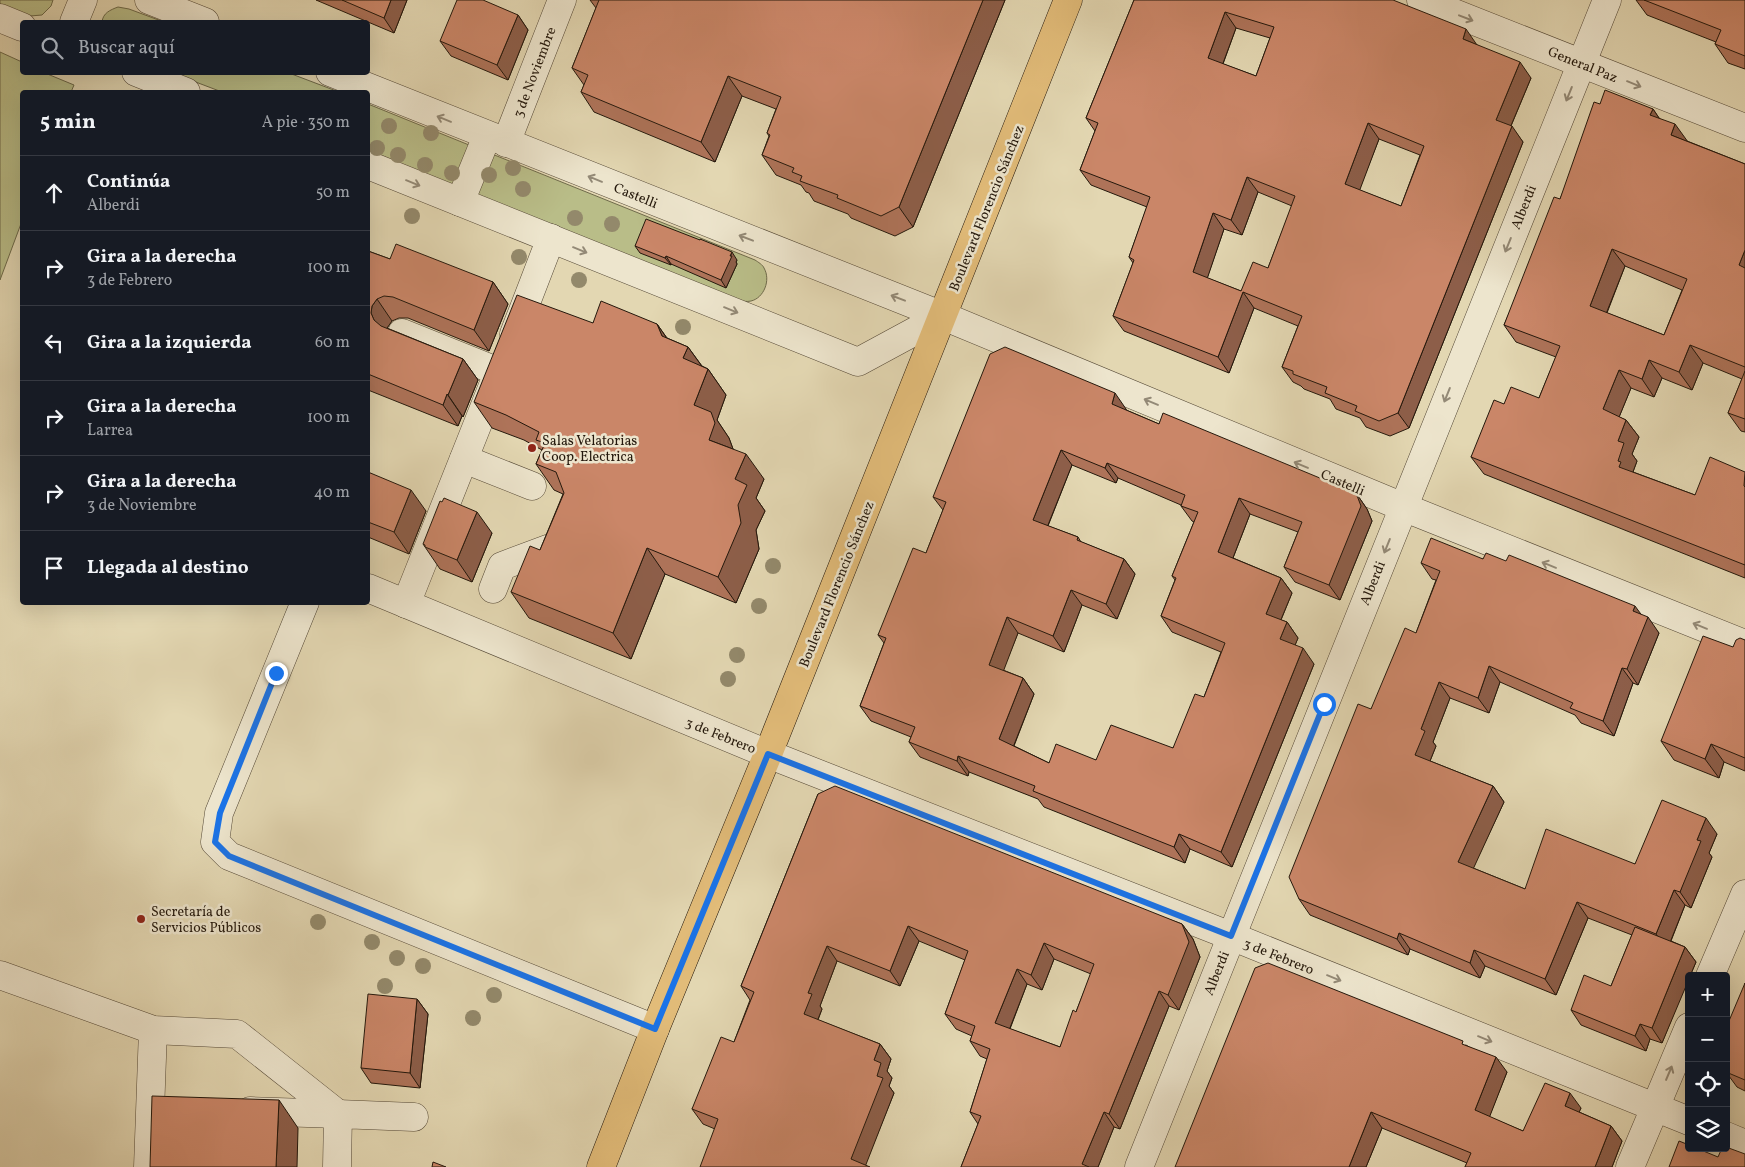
<!DOCTYPE html>
<html lang="es">
<meta charset="utf-8">
<style>
:root{--surface:#171b24;--page:#242831;--text:#f1f3f6;--muted:#9ea1a6;--line:#363941}
body{margin:0;font-family:Vollkorn,serif;background:var(--page);color:var(--text)}
.controls{position:absolute;right:15px;bottom:15px;display:grid;overflow:hidden;border-radius:5px;box-shadow:0 5px 20px #0002}
.controls button{width:45px;height:45px;display:grid;place-items:center;padding:0;border:0;border-bottom:1px solid var(--line);background:var(--surface);color:var(--text);font:25px sans-serif}
.stop{position:absolute;width:15px;height:15px;margin:-11px;border:4px solid #1a73e8;border-radius:50%;background:#fff}
.stop.end{background:#1a73e8;border-color:#fff;box-shadow:0 1px 5px #0008}
.list{margin:0;padding:0;list-style:none}
h2{display:flex;justify-content:space-between;align-items:center;height:65px;margin:0;padding:0 20px;font-size:21px}
h2 small{font-size:16px;font-weight:400;color:var(--muted)}
.list li{display:grid;grid-template-columns:32px 1fr auto;gap:15px;align-items:center;box-sizing:border-box;height:75px;padding:0 20px;border-top:1px solid var(--line)}
.list b{display:block;font-size:19px;white-space:nowrap}
.list p{margin:0;font-size:16px;white-space:nowrap;color:var(--muted)}
.list em{font-size:16px;font-style:normal;color:var(--muted)}
.icon{flex:none;width:28px;height:28px;fill:none;stroke:currentColor;stroke-width:2;stroke-linecap:round;stroke-linejoin:round}
.map{position:relative;flex:none;width:1745px;height:1167px;overflow:hidden}
.search{position:absolute;background:var(--surface);box-shadow:0 5px 20px #0002;left:20px;top:20px;width:350px;height:55px;display:flex;align-items:center;gap:12px;box-sizing:border-box;padding:0 18px;border-radius:5px;color:var(--muted);font-size:19px}
.panel{position:absolute;background:var(--surface);box-shadow:0 5px 20px #0002;left:20px;top:90px;width:350px;height:515px;border-radius:5px}
.map>svg:first-child{display:block}
.green{fill:#b9bd88;stroke:#6e6a4a}
.lines{fill:none;stroke-linecap:round;stroke-linejoin:round}
.minor-casing{stroke:#544836;stroke-width:29}
.major-casing{stroke:#24180c;stroke-width:29}
.minor{stroke:#ede5cd;stroke-width:28}
.major{stroke:#e2bc79;stroke-width:28}
.tree{fill:#93896b}
.wall{fill:#ae7359;stroke:#24180c;fill-rule:evenodd}
.shaded-wall{fill:#8d5e49;stroke:#24180c}
.building{fill:#ca8668;stroke:#24180c;fill-rule:evenodd}
.oneway{stroke:#938976}
.route{stroke:#1a73e8;stroke-width:6}
.poi-dot{fill:#8f2418;stroke:#ede5cd;stroke-width:2}
.labels{text-anchor:middle;stroke-width:5;stroke-linejoin:round;paint-order:stroke}
.street-label{font-size:14px;fill:#24180c;stroke:#ede5cd}
.poi-label{font-size:14px;fill:#24180c;stroke:#ede5cd;text-anchor:start}
</style>
<div class="map">
<svg width="1745" height="1167" viewBox="0 0 1745 1167">
<rect width="100%" height="100%" fill="#e3d7b2"/>
<filter id="stains"><feTurbulence type="fractalNoise" baseFrequency=".004" numOctaves="4"/><feColorMatrix values="0 0 0 0 .2 0 0 0 0 .09 0 0 0 0 .02 0 0 0 .5 -.17"/></filter>
<radialGradient id="worn" r=".72"><stop offset=".6" stop-color="#630" stop-opacity="0"/><stop offset="1" stop-color="#630" stop-opacity=".3"/></radialGradient>
<g class="green">
<polygon points="0,0 53,0 51,6 42,15 30,16 0,4"/>
<path d="M 118,7 L 129,9 L 164,22 L 102,22 C 103,13 110,10 118,7 Z"/>
<polygon points="0,52 22,62 22,72 45,73 74,85 71,92 22,92 22,221 0,280"/>
<polygon points="172,73 289,73 339,92 222,92"/>
<polygon points="368,104 469,145 453,185 368,150"/>
<path d="M 492,154 L 755,260 C 758,262 763,265 764,268 C 771,280 764,298 751,301 C 747,302 742,301 739,301 L 476,194 Z"/>
</g>
<g class="lines">
<g class="minor-casing">
<g id="minor">
<polyline points="149,0 205,22"/>
<polyline points="1421,0 1745,128"/>
<polyline points="0,18 22,27"/>
<polyline points="74,22 83,0"/>
<polyline points="136,72 186,92"/>
<polyline points="330,72 943,316 1403,507 1745,644"/>
<polyline points="506,143 562,0"/>
<polyline points="368,165 858,362 943,316"/>
<polyline points="460,202 487,136"/>
<polyline points="402,333 499,372"/>
<polyline points="514,334 551,238"/>
<polyline points="464,459 532,486"/>
<polyline points="368,588 768,754 1231,936 1689,1121"/>
<polyline points="493,589 502,566 550,548"/>
<polyline points="305,602 219,813 215,842 229,856 655,1029"/>
<polyline points="406,604 496,378"/>
<polyline points="0,975 153,1030 237,1034 338,1114"/>
<polyline points="1710,976 1745,894"/>
<polyline points="250,1111 338,1114"/>
<polyline points="1726,1136 1745,1144"/>
<polyline points="148,1167 153,1030"/>
<polyline points="337,1167 338,1114 414,1117"/>
<polyline points="1139,1167 1607,0"/>
<polyline points="1630,1167 1689,1027"/>
</g>
</g>
<g class="major-casing">
<polyline id="major" points="601,1167 655,1029 768,754 1068,0"/>
</g>
<use href="#minor" class="minor"/>
<use href="#major" class="major"/>
</g>
<g class="tree">
<circle cx="389" cy="126" r="8"/>
<circle cx="431" cy="133" r="8"/>
<circle cx="377" cy="148" r="8"/>
<circle cx="398" cy="155" r="8"/>
<circle cx="425" cy="165" r="8"/>
<circle cx="513" cy="168" r="8"/>
<circle cx="452" cy="173" r="8"/>
<circle cx="489" cy="175" r="8"/>
<circle cx="523" cy="189" r="8"/>
<circle cx="412" cy="216" r="8"/>
<circle cx="575" cy="218" r="8"/>
<circle cx="612" cy="224" r="8"/>
<circle cx="519" cy="257" r="8"/>
<circle cx="579" cy="280" r="8"/>
<circle cx="683" cy="327" r="8"/>
<circle cx="773" cy="566" r="8"/>
<circle cx="759" cy="606" r="8"/>
<circle cx="737" cy="655" r="8"/>
<circle cx="728" cy="679" r="8"/>
<circle cx="318" cy="922" r="8"/>
<circle cx="372" cy="942" r="8"/>
<circle cx="397" cy="958" r="8"/>
<circle cx="423" cy="966" r="8"/>
<circle cx="385" cy="986" r="8"/>
<circle cx="494" cy="995" r="8"/>
<circle cx="473" cy="1018" r="8"/>
</g>
<g class="wall">
<polygon points="316,0 407,0 394,33"/>
<polygon points="590,0 1005,0 913,227 895,236 851,218 848,214 814,201 809,193 806,192 801,185 776,175 762,155 769,136 767,133 776,109 742,96 715,162 594,112 581,92 584,85 572,68 596,8"/>
<path d="M 1134,0 L 1477,45 L 1531,78 L 1511,126 L 1523,142 L 1409,428 L 1390,436 L 1366,427 L 1360,418 L 1336,409 L 1330,399 L 1304,389 L 1301,386 L 1293,382 L 1282,367 L 1298,326 L 1254,308 L 1229,373 L 1124,331 L 1113,316 L 1133,263 L 1129,257 L 1147,207 L 1091,185 L 1080,170 L 1095,131 L 1086,118 ZM 1236,28 L 1270,38 L 1256,76 L 1223,64 ZM 1379,139 L 1420,155 L 1401,206 L 1359,190 ZM 1258,192 L 1292,206 L 1268,268 L 1241,291 L 1207,278 L 1224,229 L 1242,235 Z"/>
<polygon points="1636,0 1745,0 1745,69 1728,63 1715,44 1716,42 1647,15"/>
<polygon points="518,15 528,30 508,80 451,56 440,41"/>
<path d="M 1600,104 L 1653,109 L 1659,118 L 1687,141 L 1745,164 L 1745,432 L 1741,431 L 1728,413 L 1742,379 L 1703,363 L 1692,390 L 1662,378 L 1654,397 L 1631,388 L 1619,417 L 1626,420 L 1639,437 L 1632,454 L 1637,461 L 1633,472 L 1695,495 L 1745,472 L 1745,578 L 1484,474 L 1471,457 L 1504,404 L 1539,398 L 1556,357 L 1516,342 L 1504,325 L 1560,199 ZM 1625,266 L 1682,290 L 1664,335 L 1607,313 Z"/>
<polygon points="635,246 737,260 736,262 737,264 726,288 671,264 671,265 640,253"/>
<polygon points="368,251 390,259 493,282 508,304 489,351 408,318 399,318 392,321 387,328 463,359 478,380 463,417 462,416 458,426 368,390"/>
<polygon points="593,323 657,324 667,338 688,347 702,366 708,369 726,395 717,420 729,438 733,449 764,479 756,498 765,511 756,530 759,549 736,603 665,574 631,659 529,618 511,592 540,550 563,494 554,490 536,464 542,450 524,440 492,428 474,402"/>
<path d="M 1126,409 L 1126,410 L 1159,424 L 1356,493 L 1367,509 L 1372,521 L 1340,600 L 1295,582 L 1284,567 L 1298,532 L 1250,514 L 1233,558 L 1281,578 L 1292,593 L 1281,620 L 1287,622 L 1298,638 L 1295,645 L 1314,664 L 1232,867 L 1190,849 L 1185,863 L 1044,807 L 1038,799 L 969,772 L 968,776 L 920,757 L 909,742 L 911,737 L 871,721 L 860,706 L 884,643 L 878,635 L 926,553 L 943,510 L 933,497 ZM 1072,465 L 1116,483 L 1118,478 L 1181,505 L 1181,506 L 1192,521 L 1194,522 L 1172,576 L 1175,580 L 1161,616 L 1172,632 L 1221,652 L 1204,697 L 1173,748 L 1096,760 L 1049,763 L 1014,746 L 1034,694 L 1023,678 L 1003,670 L 1018,633 L 1064,652 L 1082,605 L 1117,619 L 1135,574 L 1124,559 L 1081,542 L 1078,537 L 1048,526 Z"/>
<polygon points="368,472 426,511 409,554 368,537"/>
<polygon points="492,533 472,582 440,569 423,544"/>
<polygon points="1483,559 1641,614 1659,633 1638,685 1633,683 1614,736 1581,723 1575,715 1500,682 1489,713 1450,698 1433,742 1436,746 1430,761 1493,786 1504,802 1473,868 1525,889 1635,864 1717,834 1709,853 1712,857 1691,908 1685,905 1671,941 1685,947 1696,962 1690,976 1689,976 1662,1043 1650,1039 1646,1051 1581,1025 1571,1010 1611,986 1632,935 1588,918 1556,995 1485,966 1480,978 1410,949 1408,955 1310,915 1299,899 1371,709 1416,633 1436,580 1432,579 1421,563"/>
<polygon points="1745,640 1745,771 1724,762 1719,778 1674,760 1661,741 1733,647"/>
<path d="M 818,794 L 1182,924 L 1193,939 L 1200,957 L 1179,1010 L 1169,1006 L 1120,1129 L 1114,1127 L 1098,1167 L 961,1167 L 978,1124 L 970,1112 L 987,1059 L 980,1056 L 970,1041 L 972,1036 L 956,1029 L 945,1014 L 965,960 L 919,941 L 900,986 L 837,961 L 820,1006 L 822,1009 L 818,1020 L 880,1044 L 891,1059 L 887,1071 L 892,1078 L 889,1086 L 894,1093 L 865,1165 L 715,1129 L 703,1124 L 692,1109 L 734,1042 L 750,1000 L 741,986 ZM 1054,959 L 1091,974 L 1076,1012 L 1060,1047 L 1010,1029 L 1027,984 L 1042,990 Z"/>
<polygon points="1745,983 1745,1091 1737,1087 1726,1072"/>
<polygon points="417,999 428,1014 420,1088 371,1083 361,1068"/>
<polygon points="1466,1045 1507,1072 1489,1117 1523,1131 1581,1108 1579,1112 1611,1126 1622,1141 1612,1167 1465,1167 1467,1163 1382,1128 1366,1167 1175,1167"/>
</g>
<g class="shaded-wall">
<polygon points="391,0 407,0 394,33 384,18"/>
<polygon points="983,0 1005,0 913,227 899,207"/>
<polygon points="1225,12 1236,28 1219,74 1208,58"/>
<polygon points="518,15 528,30 508,80 497,65"/>
<polygon points="1466,29 1477,45 1463,39"/>
<polygon points="1520,62 1531,78 1507,135 1496,120"/>
<polygon points="728,76 742,96 715,162 701,142"/>
<polygon points="1653,109 1665,127 1650,115"/>
<polygon points="1368,123 1379,139 1356,200 1345,184"/>
<polygon points="1675,124 1688,142 1671,135"/>
<polygon points="1512,126 1523,142 1409,428 1398,413"/>
<polygon points="1247,177 1258,192 1242,235 1231,220"/>
<polygon points="1213,213 1224,229 1204,288 1193,272"/>
<polygon points="1612,249 1625,266 1602,324 1590,306"/>
<polygon points="1745,250 1745,275 1739,265"/>
<polygon points="732,252 737,260 736,262 737,264 726,288 721,280"/>
<polygon points="666,256 671,264 671,265 665,258"/>
<polygon points="493,282 508,304 489,351 474,330"/>
<polygon points="1243,292 1254,308 1229,373 1218,357"/>
<polygon points="377,299 392,321 387,328 387,335 374,320 371,313 372,306"/>
<polygon points="657,324 675,350 662,336"/>
<polygon points="1690,345 1703,363 1692,390 1679,372"/>
<polygon points="688,347 706,372 683,358"/>
<polygon points="463,359 478,380 463,417 448,395"/>
<polygon points="1649,360 1662,378 1654,397 1642,379"/>
<polygon points="708,369 726,395 717,420 729,438 733,449 709,440 694,405"/>
<polygon points="1619,370 1631,388 1615,427 1603,409"/>
<polygon points="1115,393 1126,409 1123,420 1112,404"/>
<polygon points="447,394 462,416 458,426 443,405"/>
<polygon points="1626,420 1639,437 1632,454 1637,461 1631,477 1619,467 1618,461 1618,441"/>
<polygon points="1061,450 1072,465 1044,535 1033,520"/>
<polygon points="746,454 764,479 756,498 765,511 756,530 759,549 736,603 718,577 735,479"/>
<polygon points="1107,463 1118,478 1116,483 1105,468"/>
<polygon points="411,490 426,511 409,554 394,532"/>
<polygon points="1356,493 1367,509 1372,521 1340,600 1329,585"/>
<polygon points="1239,498 1250,514 1229,568 1218,552"/>
<polygon points="477,512 492,533 472,582 457,560"/>
<polygon points="647,548 665,574 631,659 613,633"/>
<polygon points="1124,559 1135,574 1117,619 1106,604"/>
<polygon points="1281,578 1292,593 1277,629 1266,614"/>
<polygon points="1071,590 1082,605 1064,652 1053,636"/>
<polygon points="1635,606 1646,621 1648,617 1659,633 1638,685 1627,669 1633,611"/>
<polygon points="1007,617 1018,633 1000,680 989,665"/>
<polygon points="1287,622 1298,638 1291,655 1280,639"/>
<polygon points="1303,648 1314,664 1232,867 1221,852"/>
<polygon points="1489,666 1500,682 1489,713 1478,698"/>
<polygon points="1622,668 1633,683 1614,736 1603,721"/>
<polygon points="1023,678 1034,694 1010,755 999,739"/>
<polygon points="1439,682 1450,698 1433,742 1436,746 1426,771 1415,755 1421,729"/>
<polygon points="1711,744 1724,762 1719,778 1705,759"/>
<polygon points="958,756 969,772 968,776 957,761"/>
<polygon points="1493,786 1504,802 1469,878 1458,862"/>
<polygon points="1706,818 1717,834 1709,853 1712,857 1691,908 1680,892 1697,840"/>
<polygon points="1179,834 1190,849 1185,863 1174,847"/>
<polygon points="1674,890 1685,905 1667,950 1656,934"/>
<polygon points="1577,902 1588,918 1556,995 1545,979"/>
<polygon points="1182,924 1193,939 1200,957 1179,1010 1168,995"/>
<polygon points="908,926 919,941 900,986 890,971"/>
<polygon points="1399,933 1410,949 1408,955 1397,939"/>
<polygon points="1044,943 1054,959 1042,990 1031,975"/>
<polygon points="827,946 837,961 820,1006 822,1009 814,1029 804,1014 808,993"/>
<polygon points="1685,947 1696,962 1690,976 1689,976 1689,979 1662,1043 1652,1028"/>
<polygon points="1474,950 1485,966 1480,978 1470,963"/>
<polygon points="1017,969 1027,984 1006,1038 995,1023"/>
<polygon points="1159,991 1169,1006 1120,1129 1109,1114"/>
<polygon points="417,999 428,1014 420,1088 410,1073"/>
<polygon points="1640,1024 1650,1039 1646,1051 1635,1036"/>
<polygon points="880,1044 891,1059 887,1071 892,1078 889,1086 894,1093 865,1167 851,1159 877,1076 874,1060"/>
<polygon points="1496,1057 1507,1072 1486,1126 1475,1110"/>
<polygon points="1570,1093 1581,1108 1575,1121 1565,1106"/>
<polygon points="279,1100 298,1128 297,1167 276,1167"/>
<polygon points="1104,1112 1114,1127 1098,1167 1084,1167 1082,1164"/>
<polygon points="1371,1112 1382,1128 1366,1167 1349,1167"/>
<polygon points="1611,1126 1622,1141 1612,1167 1595,1167"/>
</g>
<g class="building">
<polygon points="342,0 391,0 384,18"/>
<polygon points="457,0 483,0 518,15 497,65 440,41"/>
<polygon points="599,0 983,0 899,207 881,216 837,198 838,195 800,181 802,176 792,172 794,168 762,155 770,135 767,133 781,97 728,76 701,142 581,92 588,75 572,68"/>
<path d="M 1134,0 L 1393,0 L 1466,29 L 1463,39 L 1520,62 L 1496,120 L 1512,126 L 1398,413 L 1379,421 L 1355,411 L 1357,406 L 1325,393 L 1327,387 L 1293,374 L 1293,371 L 1282,367 L 1302,316 L 1243,292 L 1218,357 L 1113,316 L 1134,260 L 1129,257 L 1150,197 L 1080,170 L 1098,123 L 1086,118 ZM 1225,12 L 1274,27 L 1256,76 L 1208,58 ZM 1368,123 L 1424,146 L 1401,206 L 1345,184 ZM 1247,177 L 1295,196 L 1268,268 L 1253,262 L 1241,291 L 1193,272 L 1213,213 L 1231,220 Z"/>
<polygon points="1644,0 1745,0 1745,56 1715,44 1721,30"/>
<path d="M 1605,90 L 1653,109 L 1650,115 L 1675,124 L 1671,135 L 1745,164 L 1745,250 L 1739,265 L 1745,268 L 1745,367 L 1690,345 L 1679,372 L 1649,360 L 1642,379 L 1619,370 L 1603,409 L 1626,420 L 1618,441 L 1624,443 L 1618,461 L 1621,462 L 1619,467 L 1695,495 L 1710,457 L 1745,472 L 1744,486 L 1745,487 L 1745,565 L 1471,457 L 1494,400 L 1504,404 L 1511,387 L 1539,398 L 1560,346 L 1504,325 L 1554,197 L 1560,199 L 1594,102 L 1600,104 ZM 1612,249 L 1687,279 L 1664,335 L 1590,306 Z"/>
<polygon points="646,219 700,240 700,239 732,252 730,256 732,256 721,280 666,256 665,258 635,246"/>
<polygon points="396,244 493,282 474,330 393,297 384,296 377,299 372,306 371,313 374,320 381,326 463,359 448,395 447,394 443,405 368,374 368,251 390,259"/>
<polygon points="517,295 593,323 601,301 657,324 662,336 688,347 683,358 708,369 694,405 711,412 715,423 709,440 746,454 735,479 747,485 738,505 741,523 718,577 647,548 613,633 511,592 530,546 540,550 564,493 556,472 536,464 545,443 536,440 539,432 506,415 474,402"/>
<path d="M 1005,347 L 1115,393 L 1112,404 L 1159,424 L 1163,413 L 1356,493 L 1361,506 L 1329,585 L 1284,567 L 1302,522 L 1239,498 L 1218,552 L 1281,578 L 1266,614 L 1287,622 L 1280,639 L 1303,648 L 1221,852 L 1179,834 L 1174,847 L 1033,791 L 1035,786 L 958,756 L 957,761 L 909,742 L 915,727 L 860,706 L 886,638 L 878,635 L 913,548 L 926,553 L 946,502 L 933,497 L 990,354 ZM 1061,450 L 1105,468 L 1107,463 L 1185,495 L 1181,506 L 1198,512 L 1172,576 L 1176,578 L 1161,616 L 1225,643 L 1204,697 L 1195,694 L 1173,748 L 1111,725 L 1096,760 L 1056,744 L 1049,763 L 999,739 L 1023,678 L 989,665 L 1007,617 L 1053,636 L 1071,590 L 1106,604 L 1124,559 L 1077,540 L 1078,537 L 1033,520 Z"/>
<polygon points="1745,371 1745,419 1728,413"/>
<polygon points="368,472 411,490 394,532 368,522"/>
<polygon points="444,498 477,512 457,560 425,547 425,545 423,544 440,501 442,502"/>
<polygon points="1431,538 1483,559 1486,553 1506,561 1509,555 1635,606 1633,611 1648,617 1627,669 1622,668 1603,721 1570,708 1573,703 1489,666 1478,698 1439,682 1421,729 1425,731 1415,755 1493,786 1458,862 1525,889 1546,829 1635,864 1662,800 1706,818 1697,840 1701,841 1680,892 1674,890 1656,934 1577,902 1545,979 1474,950 1470,963 1399,933 1397,939 1299,899 1289,877 1358,704 1371,709 1405,628 1416,633 1440,571 1421,563"/>
<polygon points="1703,636 1733,647 1736,640 1740,638 1745,640 1745,758 1711,744 1705,759 1661,741"/>
<path d="M 835,786 L 1182,924 L 1189,942 L 1168,995 L 1159,991 L 1109,1114 L 1104,1112 L 1082,1164 L 1089,1167 L 961,1167 L 981,1116 L 970,1112 L 990,1049 L 970,1041 L 975,1026 L 945,1014 L 968,951 L 908,926 L 890,971 L 827,946 L 808,993 L 812,994 L 804,1014 L 880,1044 L 874,1060 L 881,1063 L 877,1076 L 883,1078 L 851,1159 L 870,1167 L 700,1167 L 718,1119 L 692,1109 L 721,1037 L 734,1042 L 754,992 L 741,986 L 818,794 ZM 1044,943 L 1094,964 L 1076,1012 L 1073,1010 L 1060,1047 L 995,1023 L 1017,969 L 1031,975 Z"/>
<polygon points="1635,927 1685,947 1652,1028 1640,1024 1635,1036 1571,1010 1584,975 1611,986"/>
<polygon points="1268,963 1463,1041 1462,1044 1496,1057 1475,1110 1523,1131 1545,1083 1570,1093 1565,1106 1611,1126 1595,1167 1465,1167 1471,1153 1371,1112 1349,1167 1175,1167 1255,968"/>
<polygon points="1745,983 1745,1080 1726,1072 1726,1028"/>
<polygon points="368,994 417,999 410,1073 361,1068"/>
<polygon points="152,1096 279,1100 276,1167 150,1167"/>
<polygon points="1679,1141 1689,1145 1689,1148 1696,1148 1718,1157 1722,1148 1726,1148 1726,1147 1745,1154 1745,1167 1669,1167"/>
<polygon points="433,1162 446,1167 432,1167"/>
</g>
<defs><path id="oneway-shaft" d="M-6 0H5M1.5-3L5.5 0L1.5 3" fill="none" stroke-width="1.6" stroke-linecap="round" stroke-linejoin="round" transform="scale(1.25)"/></defs>
<g class="oneway">
<use href="#oneway-shaft" transform="translate(1466 18) rotate(21)"/>
<use href="#oneway-shaft" transform="translate(1634 84) rotate(22)"/>
<use href="#oneway-shaft" transform="translate(1569 94) rotate(112)"/>
<use href="#oneway-shaft" transform="translate(444 119) rotate(-158)"/>
<use href="#oneway-shaft" transform="translate(595 179) rotate(-158)"/>
<use href="#oneway-shaft" transform="translate(413 183) rotate(22)"/>
<use href="#oneway-shaft" transform="translate(746 238) rotate(-159)"/>
<use href="#oneway-shaft" transform="translate(1508 245) rotate(112)"/>
<use href="#oneway-shaft" transform="translate(580 250) rotate(22)"/>
<use href="#oneway-shaft" transform="translate(898 298) rotate(-159)"/>
<use href="#oneway-shaft" transform="translate(731 310) rotate(22)"/>
<use href="#oneway-shaft" transform="translate(1447 395) rotate(112)"/>
<use href="#oneway-shaft" transform="translate(1151 402) rotate(-157)"/>
<use href="#oneway-shaft" transform="translate(1301 465) rotate(-157)"/>
<use href="#oneway-shaft" transform="translate(1387 546) rotate(112)"/>
<use href="#oneway-shaft" transform="translate(1549 565) rotate(-158)"/>
<use href="#oneway-shaft" transform="translate(1700 626) rotate(-158)"/>
<use href="#oneway-shaft" transform="translate(1334 978) rotate(22)"/>
<use href="#oneway-shaft" transform="translate(1485 1039) rotate(22)"/>
<use href="#oneway-shaft" transform="translate(1669 1073) rotate(-67)"/>
</g>
<g class="lines">
<polyline class="route" points="276,673 220,813 215,842 229,856 655,1029 768,754 1231,936 1324,704"/>
</g>
<g class="poi-dot">
<circle cx="532" cy="448" r="5"/>
<circle cx="141" cy="919" r="5"/>
</g>
<g class="labels">
<g class="street-label">
<text transform="translate(1583 64) rotate(22)" y="5">General Paz</text>
<text transform="translate(534 72) rotate(-69)" y="5">3 de Noviembre</text>
<text transform="translate(636 195) rotate(22)" y="5">Castelli</text>
<text transform="translate(1523 207) rotate(-68)" y="5">Alberdi</text>
<text transform="translate(986 208) rotate(-68)" y="5">Boulevard Florencio Sánchez</text>
<text transform="translate(1343 482) rotate(23)" y="5">Castelli</text>
<text transform="translate(1372 583) rotate(-68)" y="5">Alberdi</text>
<text transform="translate(836 584) rotate(-68)" y="5">Boulevard Florencio Sánchez</text>
<text transform="translate(721 735) rotate(22)" y="5">3 de Febrero</text>
<text transform="translate(1279 956) rotate(22)" y="5">3 de Febrero</text>
<text transform="translate(1216 973) rotate(-68)" y="5">Alberdi</text>
</g>
<g class="poi-label">
<text x="542" y="445">Salas Velatorias<tspan x="542" dy="16">Coop. Electrica</tspan></text>
<text x="151" y="916">Secretaría de<tspan x="151" dy="16">Servicios Públicos</tspan></text>
</g>
</g>
<rect width="100%" height="100%" filter="url(#stains)"/>
<rect width="100%" height="100%" fill="url(#worn)"/>
</svg>
<div class="controls">
<button>+</button>
<button>−</button>
<button><svg class="icon" aria-label="locate" viewBox="0 0 24 24"><circle cx="12" cy="12" r="6"/><path d="M12 2v4M12 18v4M2 12h4M18 12h4"/></svg></button>
<button><svg class="icon" aria-label="layers" viewBox="0 0 24 24"><path d="M12 4l9 5-9 5-9-5zM3 14l9 5 9-5"/></svg></button>
</div>
<div class="stop" style="left:1324px;top:704px"></div>
<div class="stop end" style="left:276px;top:673px"></div>
<div class="search"><svg class="icon" aria-label="search" viewBox="0 0 24 24"><circle cx="10" cy="10" r="6"/><path d="M15 15l6 6"/></svg>Buscar aquí</div>
<section class="panel">
<h2>5 min<small>A pie · 350 m</small></h2>
<ul class="list">
<li><svg class="icon" aria-label="ahead" viewBox="0 0 24 24"><path d="M12 20V5M6 11l6-6 6 6"/></svg><div><b>Continúa</b><p>Alberdi</p></div><em>50 m</em></li>
<li><svg class="icon" aria-label="right" viewBox="0 0 24 24"><path d="M7 20v-9h11M14 6l5 5-5 5"/></svg><div><b>Gira a la derecha</b><p>3 de Febrero</p></div><em>100 m</em></li>
<li><svg class="icon" aria-label="left" viewBox="0 0 24 24"><path d="M17 20v-9H6M10 6l-5 5 5 5"/></svg><div><b>Gira a la izquierda</b></div><em>60 m</em></li>
<li><svg class="icon" aria-label="right" viewBox="0 0 24 24"><path d="M7 20v-9h11M14 6l5 5-5 5"/></svg><div><b>Gira a la derecha</b><p>Larrea</p></div><em>100 m</em></li>
<li><svg class="icon" aria-label="right" viewBox="0 0 24 24"><path d="M7 20v-9h11M14 6l5 5-5 5"/></svg><div><b>Gira a la derecha</b><p>3 de Noviembre</p></div><em>40 m</em></li>
<li><svg class="icon" aria-label="arrive" viewBox="0 0 24 24"><path d="M6 21V4h12l-3 4 3 4H6"/></svg><div><b>Llegada al destino</b></div></li>
</ul>
</section>
</div>
